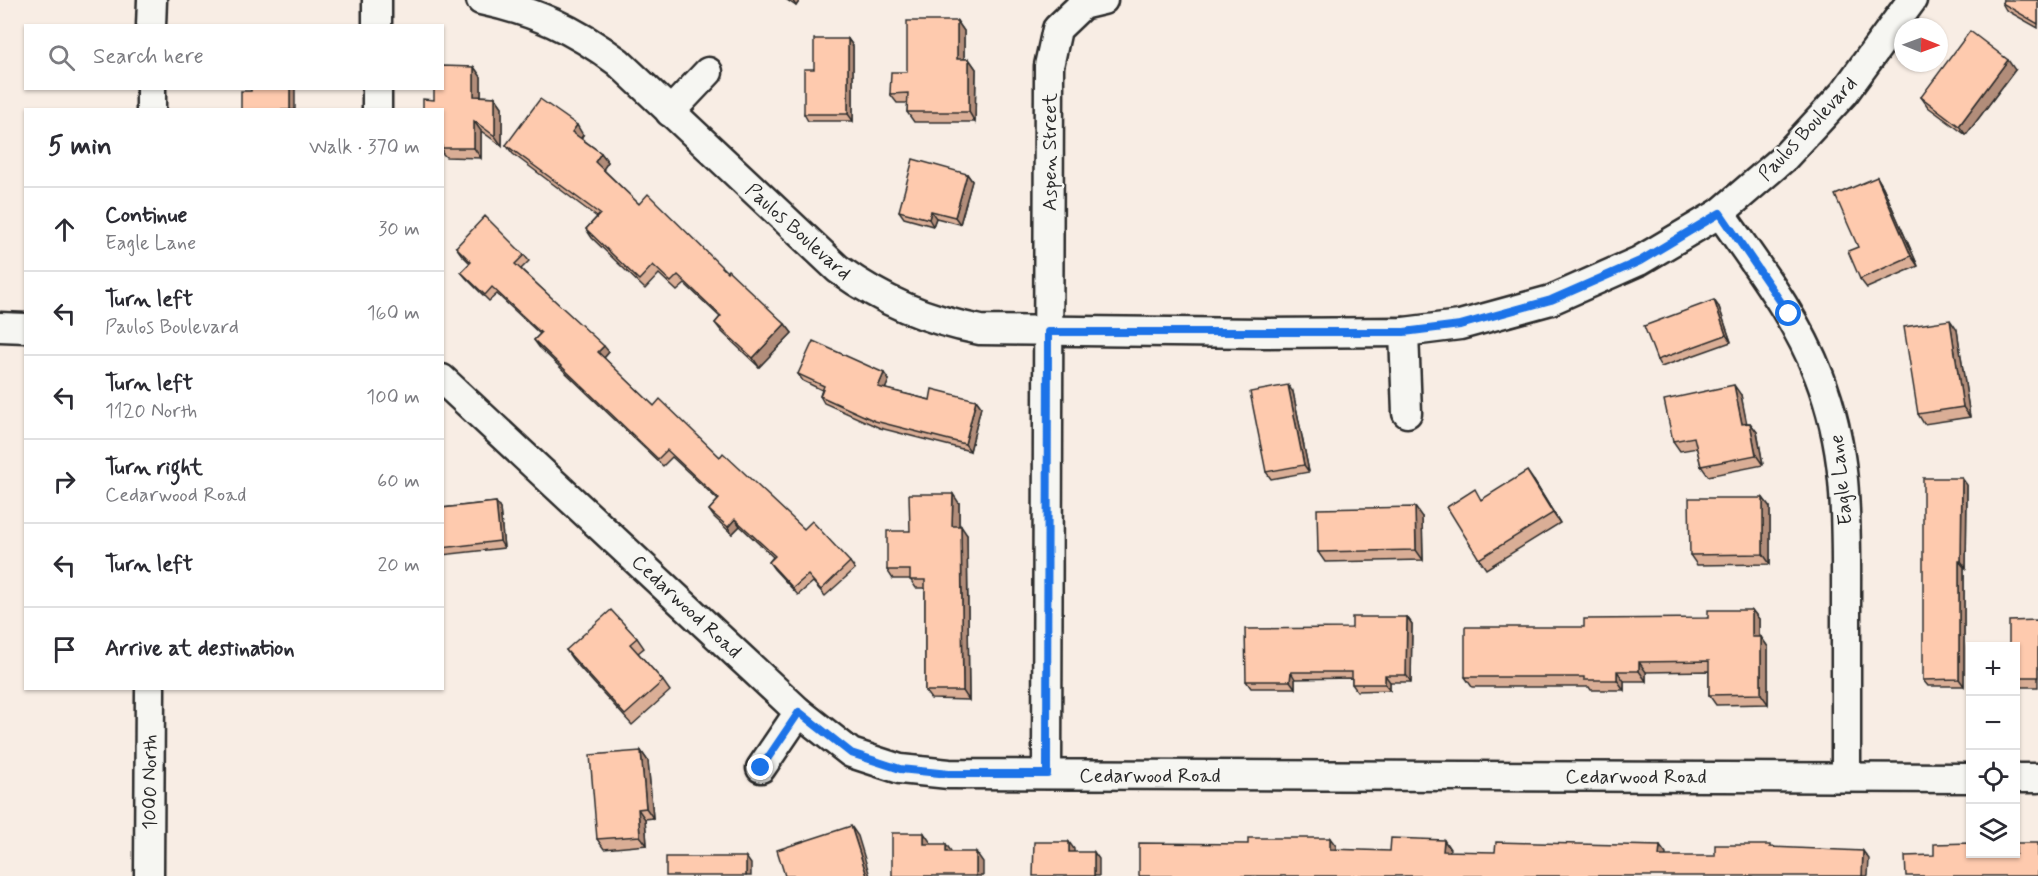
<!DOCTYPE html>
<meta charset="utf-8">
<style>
:root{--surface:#fff;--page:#f2f2f3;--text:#2b2b33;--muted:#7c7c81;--line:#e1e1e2}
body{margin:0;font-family:Mynerve,sans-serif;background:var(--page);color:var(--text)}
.controls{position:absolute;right:18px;bottom:18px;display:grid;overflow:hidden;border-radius:0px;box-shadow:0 2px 4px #0004}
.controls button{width:54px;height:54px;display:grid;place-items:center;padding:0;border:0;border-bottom:2px solid var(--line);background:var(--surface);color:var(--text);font:30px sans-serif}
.compass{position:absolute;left:1894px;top:18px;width:54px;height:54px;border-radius:50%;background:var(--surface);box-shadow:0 2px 4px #0004;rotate:91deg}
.stop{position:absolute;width:18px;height:18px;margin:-14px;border:4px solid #1a73e8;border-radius:50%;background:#fff}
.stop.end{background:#1a73e8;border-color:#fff;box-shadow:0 2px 6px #0008}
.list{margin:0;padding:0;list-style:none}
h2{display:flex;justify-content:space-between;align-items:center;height:78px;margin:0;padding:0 24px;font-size:26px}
h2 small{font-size:20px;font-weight:400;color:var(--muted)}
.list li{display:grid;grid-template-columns:39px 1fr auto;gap:18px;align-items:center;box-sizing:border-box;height:84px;padding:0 24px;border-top:2px solid var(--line)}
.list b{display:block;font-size:22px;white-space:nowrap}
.list p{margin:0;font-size:20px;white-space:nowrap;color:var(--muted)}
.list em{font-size:20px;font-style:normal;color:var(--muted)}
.icon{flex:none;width:33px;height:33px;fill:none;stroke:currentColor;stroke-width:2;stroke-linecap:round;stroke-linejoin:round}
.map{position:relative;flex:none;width:2038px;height:876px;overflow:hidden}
.search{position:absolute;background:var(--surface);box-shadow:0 2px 4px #0004;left:24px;top:24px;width:420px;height:66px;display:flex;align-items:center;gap:15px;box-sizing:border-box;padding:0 21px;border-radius:0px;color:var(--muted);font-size:22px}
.panel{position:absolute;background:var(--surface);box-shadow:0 2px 4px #0004;left:24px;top:108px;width:420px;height:582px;border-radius:0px}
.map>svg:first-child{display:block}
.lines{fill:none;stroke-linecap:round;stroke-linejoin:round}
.minor-casing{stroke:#2b2b2b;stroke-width:33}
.minor{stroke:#f6f6f2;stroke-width:28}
.wall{fill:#daae96;stroke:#2b2b2b;stroke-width:1.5}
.shaded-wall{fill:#b28d7a;stroke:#2b2b2b;stroke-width:1.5}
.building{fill:#fecaae;stroke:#2b2b2b;stroke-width:1.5}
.route{stroke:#1a73e8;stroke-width:8}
.labels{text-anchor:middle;stroke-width:5;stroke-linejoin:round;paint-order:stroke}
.street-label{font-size:20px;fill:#2b2b2b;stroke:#f6f6f2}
</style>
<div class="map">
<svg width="2038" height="876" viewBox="0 0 2038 876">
<rect width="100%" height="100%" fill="#f8ede4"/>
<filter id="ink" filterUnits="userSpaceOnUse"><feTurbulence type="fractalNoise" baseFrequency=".0167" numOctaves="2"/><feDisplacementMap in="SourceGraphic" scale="12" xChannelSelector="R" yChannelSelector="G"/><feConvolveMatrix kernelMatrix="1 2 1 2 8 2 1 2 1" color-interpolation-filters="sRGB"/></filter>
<g filter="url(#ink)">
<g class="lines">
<g class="minor-casing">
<g id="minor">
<path d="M 481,0 C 534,11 574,29 618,62 L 838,269 C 884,302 925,319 980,330 L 1264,333 L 1404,332 L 1460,325 L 1551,300 L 1639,261 L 1720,213 L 1784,158 L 1844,93 L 1912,0"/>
<polyline points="151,26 152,0"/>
<polyline points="377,26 377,0"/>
<polyline points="151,110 151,88"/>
<polyline points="377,110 377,88"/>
<polyline points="670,112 708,72"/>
<path d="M 1720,213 C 1756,265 1796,316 1819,376 C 1849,453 1846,523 1846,604 C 1846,662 1846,720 1846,777"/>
<polyline points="0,327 26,328"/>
<polyline points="1404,332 1407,413"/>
<polyline points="442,379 799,712 851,753 900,769 949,774 1970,778"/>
<polyline points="761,768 799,712"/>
<polyline points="1047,774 1049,66 1057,29 1082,5 1103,0"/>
<polyline points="2016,778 2038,778"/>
<polyline points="149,876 150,688"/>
</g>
</g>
<use href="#minor" class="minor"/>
</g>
<g class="wall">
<polygon points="787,0 800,0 796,6"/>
<polygon points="2038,0 2038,28 2006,10 2002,3"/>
<polygon points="957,21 964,31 964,59 969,59 976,69 975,122 914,122 907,112 908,103 897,103 890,94 907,72"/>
<polygon points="848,39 853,46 853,121 808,121 804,114 814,69"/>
<polygon points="474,67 481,77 481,96 495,97 502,107 502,146 481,131 481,158 446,157 442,153 442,110 434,100"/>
<polygon points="2015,70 1966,135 1928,107 1921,97"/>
<polygon points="583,135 581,138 601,153 608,162 603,169 639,204 727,272 785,324 792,333 759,367 722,332 715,323 720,317 685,284 677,291 659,274 645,289 592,238 586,229 597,217 513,154 506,145"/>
<polygon points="967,174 972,181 960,224 936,218 933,226 904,218 899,211"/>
<polygon points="1877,177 1883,187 1918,266 1867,288 1860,279 1858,247"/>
<polygon points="456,247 524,255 529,261 521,269 609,352 604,358 654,406 720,457 804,529 850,562 855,569 825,596 813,582 798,595 774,569 769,562 773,557 740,526 732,534 714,517 709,510 718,500 672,457 663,466 539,347 534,340 540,334 497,294 489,301 466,278 461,272 470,263 461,254"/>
<polygon points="1719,307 1731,342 1661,367 1657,360"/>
<polygon points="1957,330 1970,417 1924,424 1918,414"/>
<polygon points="798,374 889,380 885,389 930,400 976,400 981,407 970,451 880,428 824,403 820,396 822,390 803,381"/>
<polygon points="1293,392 1309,472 1271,479 1266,472"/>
<polygon points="1741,395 1746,423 1750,423 1757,432 1763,465 1708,476 1701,466 1697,448 1680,451 1673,441"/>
<polygon points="1534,481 1560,523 1486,569 1479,559 1482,499"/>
<polygon points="1967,485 1966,568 1964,567 1964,686 1928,686 1923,680"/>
<polygon points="1763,498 1770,507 1770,564 1697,565 1690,555"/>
<polygon points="496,502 500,509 504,548 442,555 442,508"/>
<polygon points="959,503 959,526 967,535 969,700 931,699 925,691 925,588 916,588 910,579 893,579 887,570 910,531"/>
<polygon points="1422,517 1423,560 1325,562 1318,552"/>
<polygon points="1752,610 1759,619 1759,637 1761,637 1768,647 1768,704 1716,705 1709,695 1709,671 1646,672 1646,681 1624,681 1624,690 1591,690 1589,687 1472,687 1465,677 1708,618"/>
<polygon points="1407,617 1412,624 1411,682 1390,682 1390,690 1357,691 1352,684 1352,678 1295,679 1295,688 1251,688 1246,681 1352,628"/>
<polygon points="2038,620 2038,687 2016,687 2016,646"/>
<polygon points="637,638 644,648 638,653 663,681 670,691 632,725 573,660 566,650"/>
<polygon points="641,751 648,761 653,818 645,819 647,845 604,849 597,839"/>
</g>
<g class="shaded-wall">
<polygon points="792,0 800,0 796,6"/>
<polygon points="957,21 964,31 964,69 957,59"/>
<polygon points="848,39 853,46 853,121 848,114"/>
<polygon points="969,59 976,69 975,122 969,112"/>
<polygon points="2008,60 2015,70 1966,135 1959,126"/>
<polygon points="474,67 481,77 481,106 474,96"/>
<rect x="290" y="88" width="5" height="22"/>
<polygon points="495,97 502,107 502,146 495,136"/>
<polygon points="474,121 481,131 481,158 474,148"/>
<polygon points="577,125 583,135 579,141 572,132"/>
<polygon points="601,153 608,162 602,171 595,162"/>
<polygon points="967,174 972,181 960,224 955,217"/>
<polygon points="1877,177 1883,187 1918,266 1911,256"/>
<polygon points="931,211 936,218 933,226 929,219"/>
<polygon points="1714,300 1719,307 1731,342 1726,335"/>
<polygon points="1950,320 1957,330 1970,417 1963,407"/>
<polygon points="785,324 792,333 759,367 753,358"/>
<polygon points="604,346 609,352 603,359 598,352"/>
<polygon points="884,373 889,380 883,394 878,387"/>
<polygon points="1288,385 1293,392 1309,472 1304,465"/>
<polygon points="1734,385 1741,395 1749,434 1742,424"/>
<polygon points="976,400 981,407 970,451 965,444"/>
<polygon points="1750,423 1757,432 1763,465 1756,455"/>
<polygon points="1527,471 1534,481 1560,523 1553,513"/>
<polygon points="1962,478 1967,485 1966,568 1961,561"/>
<polygon points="953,494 959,503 959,534 952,526"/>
<polygon points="1763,498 1770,507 1770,564 1763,554"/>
<polygon points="496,502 500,509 504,548 500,541"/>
<polygon points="1415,507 1422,517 1423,560 1416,550"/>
<polygon points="735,519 740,526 732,534 728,527"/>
<polygon points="961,526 967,535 969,700 963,691"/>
<polygon points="1959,561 1964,567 1964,686 1959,679"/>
<polygon points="1752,610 1759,619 1759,647 1752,637"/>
<polygon points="1407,617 1412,624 1411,682 1406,675"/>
<polygon points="1761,637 1768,647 1768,704 1761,694"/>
<polygon points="1639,662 1646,672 1646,681 1639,671"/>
<polygon points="1617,671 1624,681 1624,690 1617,680"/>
<polygon points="1291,672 1295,679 1295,688 1290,681"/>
<polygon points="1385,675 1390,682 1390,690 1385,684"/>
<polygon points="641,751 648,761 653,818 646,808"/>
<polygon points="638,809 645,819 647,845 640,836"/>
<polygon points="851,826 858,836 870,876 867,876"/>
<polygon points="924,833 931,843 931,854 924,844"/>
<polygon points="1330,838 1336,846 1336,857 1330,849"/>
<polygon points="1444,840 1450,849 1449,859 1443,851"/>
<polygon points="1069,842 1074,849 1074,859 1069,852"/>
<polygon points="946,844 953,854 946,852"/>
<polygon points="1660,846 1666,854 1665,865 1659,856"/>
<polygon points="1863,851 1869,859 1868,876 1862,876"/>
<polygon points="976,852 983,862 983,876 976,876"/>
<polygon points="1094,852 1099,859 1099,876 1094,876"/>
<polygon points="746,857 751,864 751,876 746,876"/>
</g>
<g class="building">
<polygon points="2003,0 2038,0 2038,24 2002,3"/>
<polygon points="907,21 957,21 957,59 969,59 969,112 907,112 908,93 890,94 891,72 907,72"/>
<polygon points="1970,31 2008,60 1959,126 1921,97"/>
<polygon points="814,39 848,39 848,114 804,114 804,69 814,69"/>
<polygon points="442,66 474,67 474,96 495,97 495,136 474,121 474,148 442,148 442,110 423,110 423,99 434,100 434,88 442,88"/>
<polygon points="251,88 290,88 290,110 241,110 241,91 251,91"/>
<polygon points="540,99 577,125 572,132 601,153 595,162 639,204 648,194 727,272 728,270 785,324 753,358 715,323 721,316 678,275 671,282 653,265 639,280 586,229 600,214 506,145"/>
<polygon points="913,159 967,174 955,217 931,211 929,219 899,211"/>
<polygon points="1877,177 1911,256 1860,279 1848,251 1858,247 1835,195"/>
<polygon points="485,216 524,255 515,264 604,346 598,352 654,406 660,399 720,457 723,453 804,529 812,521 850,562 821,590 808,575 793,588 769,562 775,556 735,519 728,527 709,510 719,499 667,450 658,459 534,340 541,333 492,287 485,295 461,272 471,262 456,247"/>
<polygon points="1714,300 1726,335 1657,360 1644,326"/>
<polygon points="1950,320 1963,407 1918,414 1904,327"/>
<polygon points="813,341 884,373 878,387 930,400 932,389 976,400 965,444 875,421 820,396 824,386 798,374"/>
<polygon points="1288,385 1304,465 1266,472 1250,392"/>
<polygon points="1734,385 1742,424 1750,423 1756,455 1701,466 1694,437 1673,441 1664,400"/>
<polygon points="1527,471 1553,513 1479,559 1447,507 1475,489 1481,500"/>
<polygon points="1923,478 1962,478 1961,561 1959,561 1959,679 1923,680"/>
<polygon points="909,494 953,494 952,526 961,526 963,691 925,691 925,580 910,580 910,570 887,570 887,531 910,531"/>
<polygon points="1689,498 1763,498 1763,554 1690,555"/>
<polygon points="496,502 500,541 442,548 442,508"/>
<polygon points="1415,507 1416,550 1318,552 1317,509"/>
<polygon points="611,610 637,638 630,644 663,681 625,715 566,650"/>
<polygon points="1708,610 1752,610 1752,637 1761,637 1761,694 1709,695 1709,661 1639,662 1639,671 1617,671 1617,680 1584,680 1584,677 1465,677 1465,627 1584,627 1584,619 1708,618"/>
<polygon points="1352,617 1407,617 1406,675 1385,675 1385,684 1352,684 1352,672 1291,672 1290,681 1246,681 1245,629 1352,628"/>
<polygon points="2038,620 2038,677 2016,677 2016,646 2009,646 2009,621"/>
<polygon points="641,751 646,808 638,809 640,836 597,839 590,755"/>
<polygon points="851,826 867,876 785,876 777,850"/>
<polygon points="892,833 924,833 924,844 946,844 946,852 976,852 976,876 892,876"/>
<polygon points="1248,838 1330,838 1330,849 1390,851 1391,838 1444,840 1443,851 1495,852 1496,842 1660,846 1659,856 1715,856 1715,845 1770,845 1770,847 1863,851 1862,876 1139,876 1139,843 1248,844"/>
<polygon points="1034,842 1069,842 1069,852 1094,852 1094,876 1033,876"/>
<polygon points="1971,843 1971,854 2016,854 2016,843 2038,843 2038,876 1906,876 1905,856 1934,855 1934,844"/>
<rect x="666" y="857" width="80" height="19"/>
</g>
</g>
<g class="lines" filter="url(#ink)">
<polyline class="route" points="761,768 799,712 851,753 900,769 949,774 1047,774 1048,332 1404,332 1460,325 1551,300 1640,261 1720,213 1789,314"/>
</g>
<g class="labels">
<g class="street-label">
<text transform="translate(1807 128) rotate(-47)" y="7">Paulos Boulevard</text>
<text transform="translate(1049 152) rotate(-90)" y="7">Aspen Street</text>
<text transform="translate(799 231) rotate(42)" y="7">Paulos Boulevard</text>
<text transform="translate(1840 480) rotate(-96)" y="7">Eagle Lane</text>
<text transform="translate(687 606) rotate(43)" y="7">Cedarwood Road</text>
<text x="1150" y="782">Cedarwood Road</text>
<text x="1636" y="783">Cedarwood Road</text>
<text transform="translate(149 782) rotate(-90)" y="7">1000 North</text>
</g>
</g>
</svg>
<div class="controls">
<button>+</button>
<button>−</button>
<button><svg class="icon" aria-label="locate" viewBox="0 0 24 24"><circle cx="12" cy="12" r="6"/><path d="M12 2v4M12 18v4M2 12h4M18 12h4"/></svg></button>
<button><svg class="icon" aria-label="layers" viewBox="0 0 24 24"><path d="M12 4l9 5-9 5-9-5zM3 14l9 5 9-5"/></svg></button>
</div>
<svg class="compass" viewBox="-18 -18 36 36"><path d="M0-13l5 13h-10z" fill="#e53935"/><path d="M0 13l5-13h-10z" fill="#7c7c81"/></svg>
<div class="stop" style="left:1789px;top:314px"></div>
<div class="stop end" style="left:761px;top:768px"></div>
<div class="search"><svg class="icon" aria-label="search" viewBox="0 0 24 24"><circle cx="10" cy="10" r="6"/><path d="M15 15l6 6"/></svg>Search here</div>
<section class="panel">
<h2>5 min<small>Walk · 370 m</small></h2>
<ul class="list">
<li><svg class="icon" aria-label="ahead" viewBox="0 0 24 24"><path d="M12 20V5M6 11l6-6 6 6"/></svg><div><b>Continue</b><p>Eagle Lane</p></div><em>30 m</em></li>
<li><svg class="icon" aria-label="left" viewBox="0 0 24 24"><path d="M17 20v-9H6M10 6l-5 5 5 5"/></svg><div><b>Turn left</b><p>Paulos Boulevard</p></div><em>160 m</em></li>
<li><svg class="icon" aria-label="left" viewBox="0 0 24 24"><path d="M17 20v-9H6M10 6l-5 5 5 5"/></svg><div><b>Turn left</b><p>1120 North</p></div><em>100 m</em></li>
<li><svg class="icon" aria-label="right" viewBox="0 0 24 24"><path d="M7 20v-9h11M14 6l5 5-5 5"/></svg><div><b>Turn right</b><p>Cedarwood Road</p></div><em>60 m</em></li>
<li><svg class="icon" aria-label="left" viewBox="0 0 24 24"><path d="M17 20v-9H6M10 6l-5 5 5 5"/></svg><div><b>Turn left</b></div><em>20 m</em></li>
<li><svg class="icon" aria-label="arrive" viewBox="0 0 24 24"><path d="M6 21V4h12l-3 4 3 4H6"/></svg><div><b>Arrive at destination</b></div></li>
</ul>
</section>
</div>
